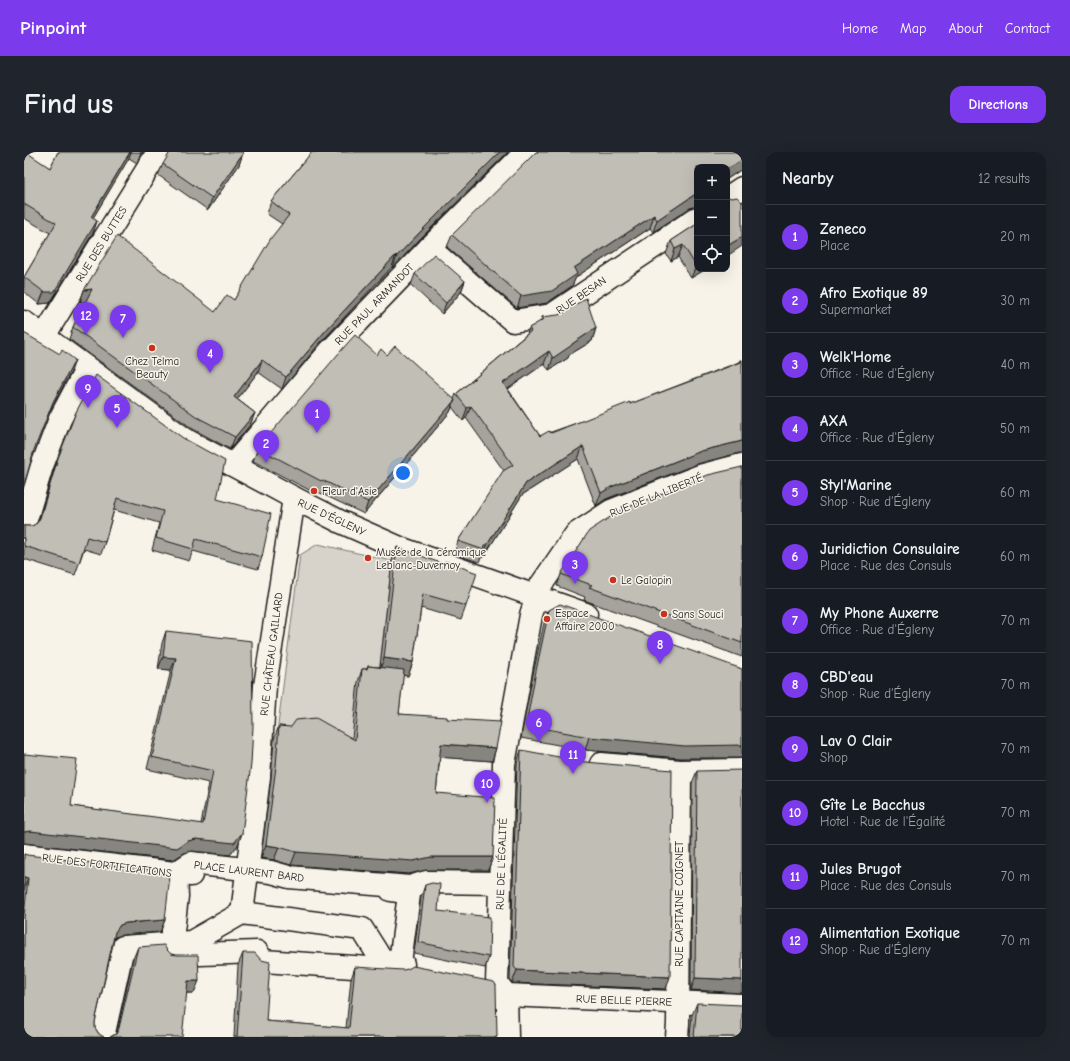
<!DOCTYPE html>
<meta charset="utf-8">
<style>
:root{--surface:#171b24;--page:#20242c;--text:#f1f3f6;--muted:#9ea1a6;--line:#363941;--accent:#7c3aed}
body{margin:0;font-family:"Comic Neue",sans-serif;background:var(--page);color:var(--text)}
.controls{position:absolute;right:12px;top:12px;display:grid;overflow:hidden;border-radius:8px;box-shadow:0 4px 16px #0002}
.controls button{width:36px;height:36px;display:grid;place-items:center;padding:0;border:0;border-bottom:1px solid var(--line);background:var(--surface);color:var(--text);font:20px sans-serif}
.you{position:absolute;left:379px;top:321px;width:14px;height:14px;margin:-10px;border:3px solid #fff;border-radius:50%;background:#1a73e8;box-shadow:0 0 0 6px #1a73e833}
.badge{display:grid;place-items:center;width:26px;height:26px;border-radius:50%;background:var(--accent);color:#fff;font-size:13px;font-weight:700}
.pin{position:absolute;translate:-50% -33px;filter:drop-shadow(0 1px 2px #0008)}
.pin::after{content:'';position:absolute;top:21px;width:14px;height:12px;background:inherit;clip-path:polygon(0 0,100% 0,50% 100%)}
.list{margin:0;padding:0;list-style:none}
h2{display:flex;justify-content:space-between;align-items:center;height:52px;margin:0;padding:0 16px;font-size:17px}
h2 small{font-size:13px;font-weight:400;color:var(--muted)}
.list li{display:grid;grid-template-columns:26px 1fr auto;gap:12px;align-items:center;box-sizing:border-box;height:64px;padding:0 16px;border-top:1px solid var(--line)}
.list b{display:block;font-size:15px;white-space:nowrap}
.list p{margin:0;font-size:13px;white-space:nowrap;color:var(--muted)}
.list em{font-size:13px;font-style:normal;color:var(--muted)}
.icon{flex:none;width:22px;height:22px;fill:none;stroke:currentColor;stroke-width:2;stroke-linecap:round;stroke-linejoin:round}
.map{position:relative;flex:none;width:718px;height:885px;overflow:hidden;border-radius:12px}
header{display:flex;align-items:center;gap:24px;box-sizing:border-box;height:56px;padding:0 20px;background:var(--accent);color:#fff}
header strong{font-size:19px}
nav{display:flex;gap:22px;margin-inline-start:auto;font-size:14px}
.intro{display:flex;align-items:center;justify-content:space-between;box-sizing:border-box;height:96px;padding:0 24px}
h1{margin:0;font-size:28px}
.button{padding:10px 18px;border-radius:12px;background:var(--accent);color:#fff;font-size:14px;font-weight:700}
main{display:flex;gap:24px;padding:0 24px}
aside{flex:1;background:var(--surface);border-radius:12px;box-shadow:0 4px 16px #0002}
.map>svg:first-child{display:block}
.green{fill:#d7d3cb;stroke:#7a7874}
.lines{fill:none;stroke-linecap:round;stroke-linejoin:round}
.pedestrian-casing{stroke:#1c1c1c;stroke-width:25}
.minor-casing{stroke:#1c1c1c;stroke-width:25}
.pedestrian{stroke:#f7f3e8;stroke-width:22}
.minor{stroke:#f7f3e8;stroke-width:22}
.wall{fill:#a5a39c;stroke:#1c1c1c}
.shaded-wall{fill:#86857f;stroke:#1c1c1c}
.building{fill:#c0beb5;stroke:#1c1c1c}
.poi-dot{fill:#c8321e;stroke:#f7f3e8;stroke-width:1.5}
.labels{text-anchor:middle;stroke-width:3;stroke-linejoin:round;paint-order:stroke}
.street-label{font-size:11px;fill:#1c1c1c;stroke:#f7f3e8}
.poi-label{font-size:11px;fill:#1c1c1c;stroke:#f7f3e8;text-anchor:start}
</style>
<header>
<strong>Pinpoint</strong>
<nav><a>Home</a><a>Map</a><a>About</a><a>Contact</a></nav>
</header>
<div class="intro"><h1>Find us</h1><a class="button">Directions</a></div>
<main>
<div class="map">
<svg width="718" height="885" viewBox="0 0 718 885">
<rect width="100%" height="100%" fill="#f7f3e8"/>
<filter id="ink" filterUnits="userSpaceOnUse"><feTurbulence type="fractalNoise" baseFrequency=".025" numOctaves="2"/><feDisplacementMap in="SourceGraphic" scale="8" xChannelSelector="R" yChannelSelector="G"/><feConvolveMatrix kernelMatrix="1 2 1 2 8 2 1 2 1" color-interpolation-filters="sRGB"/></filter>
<g filter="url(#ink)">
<polygon class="green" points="294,392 368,409 354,529 326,596 252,588 276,403"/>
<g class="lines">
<g class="pedestrian-casing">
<polyline id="pedestrian" points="367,738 373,739 402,730 476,731"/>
</g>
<g class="minor-casing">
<g id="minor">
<polyline points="703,46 718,36"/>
<polyline points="405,96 489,169 528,163 673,66"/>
<polyline points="0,170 162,288 270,346 317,370 376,396 562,462"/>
<polyline points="20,184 134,0"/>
<polyline points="209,313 307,198 405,96 502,0"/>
<polyline points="0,374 18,314 36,267 63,216"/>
<polyline points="577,612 656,619 718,618"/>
<polyline points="0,703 167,723"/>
<polygon points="167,711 247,720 265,725 386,735 375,818 239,809 233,800 148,803 149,779 153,744 152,721"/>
<polyline points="218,761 235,625 241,534 270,346"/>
<polyline points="482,843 718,853"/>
<polyline points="79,885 99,795 167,790 218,761 338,777 357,807 379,812"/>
<polyline points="483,885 482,843 473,831 480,612 507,463 513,444 517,433 552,382 587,359 676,324 718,313"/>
<polyline points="653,885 654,871 656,619"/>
</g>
</g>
<use href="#pedestrian" class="pedestrian"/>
<use href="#minor" class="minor"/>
</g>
<g class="wall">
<polygon points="0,0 26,16 34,0 119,0 113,11 105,6 69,66 73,69 69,81 26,151 15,152 0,140 0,125 26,81 0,66"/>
<polygon points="288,0 484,0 396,87 369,116 368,115 297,190 258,237 234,220 213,247 231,261 226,273 206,297 169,277 45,187 49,175 62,150 56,150 60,138 191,160 210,148 258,72 243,62 247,49"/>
<polygon points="718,0 718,17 703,27 673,15 673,54 672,54 666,56 629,80 626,76 552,125 548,134 523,151 493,156 423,95 428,83"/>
<polygon points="219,1 215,13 184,58 134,23 139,12"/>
<polygon points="673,72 673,117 682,117 667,126 654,105 647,109 642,102 647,89"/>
<polygon points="391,122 441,129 437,140 418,162 387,133"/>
<polygon points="518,165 572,176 568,189 545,203 544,206 525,218 520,212 484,237 516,284 606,252 715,210 716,208 718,208 715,301 673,312 582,347 572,354 554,307 498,343 459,406 457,405 455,410 430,402 434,389 480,319 442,266 439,269 428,255 426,260 340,362 294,340 293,342 229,309 234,296 353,203 363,203 430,247 432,242 503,182 505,176 516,170"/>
<polygon points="52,260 193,347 238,405 234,417 169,399 165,409 128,398 135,371 90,358 81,390 77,402 60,397 51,423 0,407 0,373 1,374 8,374 13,371 15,368 30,318"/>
<polygon points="718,315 718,505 560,448 561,445 533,434 537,422"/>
<polygon points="373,395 442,454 437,468 397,456 389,510 384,524 379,523 375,562 423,567 472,596 468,609 416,605 412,641 469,705 464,718 402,718 385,722 267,713 250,708 237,706 247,627 250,587 255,574 328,586 334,530 338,517 343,517 344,514 356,515 368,409"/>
<polygon points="525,458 718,517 718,606 656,606 561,598 497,586 507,532 520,471"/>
<polygon points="142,479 218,681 214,693 206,703 168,699 160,701 149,708 0,691 0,602 47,654 177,672 185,631 123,617 147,518 134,517 138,491"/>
<polygon points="497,598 642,837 488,831 486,827 493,611"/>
<polygon points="673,619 718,841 667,838 668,631"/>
<polygon points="0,702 141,768 136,780 98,783 91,785 90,788 71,870 71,876 75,882 0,885"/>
<polygon points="401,733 414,759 465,805 461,816 390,801 397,745"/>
<polygon points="114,795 142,797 170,841 163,841 87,885 93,881 109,807"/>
<polygon points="219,801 242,869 322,876 327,827 331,815 473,885 210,885 214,813"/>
<polygon points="673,851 718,885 666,885 668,863"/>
</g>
<g class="shaded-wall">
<polygon points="106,0 107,0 105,6 63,76 67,65"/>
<polygon points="117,0 119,0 113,11"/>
<polygon points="476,0 484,0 396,87 369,116 373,104 401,75"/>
<polygon points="219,1 215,13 184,58 188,46"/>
<polygon points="718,8 718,17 703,27 703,17"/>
<polygon points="670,43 673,43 673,50 672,54 666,56 629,80 633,68"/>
<polygon points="630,63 626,76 552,125 548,134 523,151 493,156 497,144 550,116"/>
<polygon points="73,69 69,81 26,151 15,152 20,140"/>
<polygon points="718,85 718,94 703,104 703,94"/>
<polygon points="659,93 654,105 647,109 651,97"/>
<polygon points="372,103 368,115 297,190 258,237 262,225 302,178"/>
<polygon points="673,113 673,117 682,117 667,126 672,114"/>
<polygon points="441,129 437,140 418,162 422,151"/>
<polygon points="68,137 63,150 56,150 60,138"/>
<polygon points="572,176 568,189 545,203 544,206 525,218 529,206 548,192"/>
<polygon points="525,199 520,212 475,243 479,231"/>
<polygon points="51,208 47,220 24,262 29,250"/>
<polygon points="238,208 234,220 206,257 210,245"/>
<polygon points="431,248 426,260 340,362 344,350"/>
<polygon points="447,254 442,266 439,269 443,256"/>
<polygon points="231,261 226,273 206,297 211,285"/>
<polygon points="718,289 718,301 715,301 673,312 582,347 572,354 577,341 587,335 677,299"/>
<polygon points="559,294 554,307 498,343 459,406 463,393 502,331"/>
<polygon points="139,505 152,506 147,518 134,517"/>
<polygon points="360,506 389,510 384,524 355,520"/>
<polygon points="565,585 718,593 718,606 656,606 561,598"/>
<polygon points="417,592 472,596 468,609 412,605"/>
<polygon points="6,679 164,689 172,687 218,681 214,693 206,703 168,699 160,701 149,708 0,691 0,680"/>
<polygon points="242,693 255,695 250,708 237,706"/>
<polygon points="272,700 407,705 469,705 464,718 402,718 385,722 267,713"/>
<polygon points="0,725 4,726 0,738"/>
<polygon points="141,768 136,780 98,783 91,785 87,792 91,780 96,773 102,771"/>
<polygon points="493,818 646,825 642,837 488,831"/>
<polygon points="671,826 718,828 718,841 667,838"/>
<polygon points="164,829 175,829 170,841 160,841"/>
</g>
<g class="building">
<polygon points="0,0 2,0 26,16 34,0 106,0 67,65 73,69 30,140 20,140 0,125 32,71 0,52"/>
<polygon points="146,0 218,0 219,1 188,46 139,12"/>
<polygon points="288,0 476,0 401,75 373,104 372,103 302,178 262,225 238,208 210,245 231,261 211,285 173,265 49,175 68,137 60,138 93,84 191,160 203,143 210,148 247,86 265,63 247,49"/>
<polygon points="512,0 718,0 718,8 703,17 703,15 673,15 673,43 670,43 633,68 630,63 550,116 553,122 528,139 497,144 428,83"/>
<polygon points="703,45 708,46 713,45 718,50 718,85 703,94"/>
<polygon points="673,72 673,113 672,114 659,93 651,97 647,89"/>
<polygon points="410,102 441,129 422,151 391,122"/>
<polygon points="562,146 572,176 548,192 548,193 529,206 525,199 479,231 516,284 525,279 527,281 606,250 606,252 717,210 716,208 718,208 718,289 677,299 587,335 577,341 559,294 502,331 463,393 461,393 460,398 434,389 479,319 489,313 447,254 443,256 432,242 507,179 505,176 520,167 518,165 534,163 539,161"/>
<polygon points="0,181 36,202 38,198 51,208 29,250 10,298 0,333"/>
<polygon points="331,183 353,203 357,197 363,203 371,194 431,248 344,350 298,328 297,329 234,296 321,194"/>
<polygon points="72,223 159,286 201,309 193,347 247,362 238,405 172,387 169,397 132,386 139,359 93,346 81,390 63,385 55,411 0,394 0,373 1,374 8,374 13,371 16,366 34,306 52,260"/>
<polygon points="718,315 718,491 565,435 568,433 537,422 565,379 597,358 684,323"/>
<polygon points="373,395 419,412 421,409 453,421 442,454 399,442 389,510 360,506"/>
<polygon points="536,452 718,517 718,593 661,594 565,585 502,573 512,519 525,458"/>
<polygon points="142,479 228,489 229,574 227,612 218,681 210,691 172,687 164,689 153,696 6,679 0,680 0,602 53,607 47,654 146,667 179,672 189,619 128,605 152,506 139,505"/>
<polygon points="344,514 380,518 375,562 423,565 423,567 477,570 472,596 417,592 412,641 471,646 469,705 407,705 389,709 272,700 255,695 242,693 252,614 255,574 267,575 272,568 292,566 331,588 338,517 343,517"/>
<polygon points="497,598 562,610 648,618 646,825 493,818 490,815"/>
<polygon points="718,618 718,828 671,826 673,619"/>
<polygon points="0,702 3,703 144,720 145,732 141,768 102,771 96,773 91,780 71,870 71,876 75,882 80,885 0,885 0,765 4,726 0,725"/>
<polygon points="408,731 416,732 414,759 466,765 465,805 394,790 401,733"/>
<polygon points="140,793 142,797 147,802 153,803 174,803 175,829 164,829 158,885 86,885 92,882 95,876 114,795"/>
<polygon points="219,801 231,801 237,808 246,810 242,869 325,876 331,815 379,818 384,817 389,814 470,830 472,833 473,885 213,885"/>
<polygon points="673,851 718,853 718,885 670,885"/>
</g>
</g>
<g class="poi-dot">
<circle cx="128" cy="196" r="4"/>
<circle cx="290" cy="339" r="4"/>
<circle cx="344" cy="406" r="4"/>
<circle cx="589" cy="428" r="4"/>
<circle cx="640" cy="462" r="4"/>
<circle cx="523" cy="467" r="4"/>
</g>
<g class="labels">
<g class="street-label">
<text transform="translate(77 92) rotate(-58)" y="4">RUE DES BUTTES</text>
<text transform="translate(557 143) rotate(-34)" y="4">RUE BESAN</text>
<text transform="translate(350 152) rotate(-46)" y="4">RUE PAUL ARMANDOT</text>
<text transform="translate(632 343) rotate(-22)" y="4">RUE DE LA LIBERTÉ</text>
<text transform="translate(308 365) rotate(25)" y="4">RUE D'ÉGLENY</text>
<text transform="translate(247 502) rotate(-83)" y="4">RUE CHÂTEAU GAILLARD</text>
<text transform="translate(477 712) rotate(-88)" y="4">RUE DE L'ÉGALITÉ</text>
<text transform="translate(83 713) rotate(7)" y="4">RUE DES FORTIFICATIONS</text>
<text transform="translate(225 719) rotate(7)" y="4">PLACE LAURENT BARD</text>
<text transform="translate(655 752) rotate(-90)" y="4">RUE CAPITAINE COIGNET</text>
<text transform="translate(600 848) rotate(2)" y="4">RUE BELLE PIERRE</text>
</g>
<g class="poi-label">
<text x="128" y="213" text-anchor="middle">Chez Telma<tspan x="128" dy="13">Beauty</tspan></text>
<text x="298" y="343">Fleur d'Asie</text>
<text x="352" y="404">Musée de la céramique<tspan x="352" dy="13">Leblanc-Duvernoy</tspan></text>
<text x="597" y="432">Le Galopin</text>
<text x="531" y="465">Espace<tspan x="531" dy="13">Affaire 2000</tspan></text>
<text x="648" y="466">Sans Souci</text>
</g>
</g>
</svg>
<div class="controls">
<button>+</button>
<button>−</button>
<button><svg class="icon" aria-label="locate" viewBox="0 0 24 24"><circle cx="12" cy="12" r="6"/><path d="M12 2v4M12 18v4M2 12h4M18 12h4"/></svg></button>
</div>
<div class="you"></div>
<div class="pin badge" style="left:293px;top:281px">1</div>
<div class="pin badge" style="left:242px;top:311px">2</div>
<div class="pin badge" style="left:551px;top:432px">3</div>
<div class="pin badge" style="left:186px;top:221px">4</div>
<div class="pin badge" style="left:93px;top:276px">5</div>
<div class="pin badge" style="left:515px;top:590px">6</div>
<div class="pin badge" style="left:99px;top:186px">7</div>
<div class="pin badge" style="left:636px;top:512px">8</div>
<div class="pin badge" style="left:64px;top:256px">9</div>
<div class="pin badge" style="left:463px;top:651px">10</div>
<div class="pin badge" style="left:549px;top:622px">11</div>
<div class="pin badge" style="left:62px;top:183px">12</div>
</div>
<aside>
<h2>Nearby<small>12 results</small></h2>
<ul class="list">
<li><span class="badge">1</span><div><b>Zeneco</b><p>Place</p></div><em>20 m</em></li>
<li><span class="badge">2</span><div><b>Afro Exotique 89</b><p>Supermarket</p></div><em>30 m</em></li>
<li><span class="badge">3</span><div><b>Welk'Home</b><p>Office · Rue d'Égleny</p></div><em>40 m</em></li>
<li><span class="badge">4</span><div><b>AXA</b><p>Office · Rue d'Égleny</p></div><em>50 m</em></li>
<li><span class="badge">5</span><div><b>Styl'Marine</b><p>Shop · Rue d'Égleny</p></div><em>60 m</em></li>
<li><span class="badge">6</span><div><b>Juridiction Consulaire</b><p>Place · Rue des Consuls</p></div><em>60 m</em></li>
<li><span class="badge">7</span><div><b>My Phone Auxerre</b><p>Office · Rue d'Égleny</p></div><em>70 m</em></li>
<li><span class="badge">8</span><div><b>CBD'eau</b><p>Shop · Rue d'Égleny</p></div><em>70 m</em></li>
<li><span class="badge">9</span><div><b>Lav O Clair</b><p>Shop</p></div><em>70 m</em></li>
<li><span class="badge">10</span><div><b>Gîte Le Bacchus</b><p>Hotel · Rue de l'Égalité</p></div><em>70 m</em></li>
<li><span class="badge">11</span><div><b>Jules Brugot</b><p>Place · Rue des Consuls</p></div><em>70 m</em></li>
<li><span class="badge">12</span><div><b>Alimentation Exotique</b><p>Shop · Rue d'Égleny</p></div><em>70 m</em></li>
</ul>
</aside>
</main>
